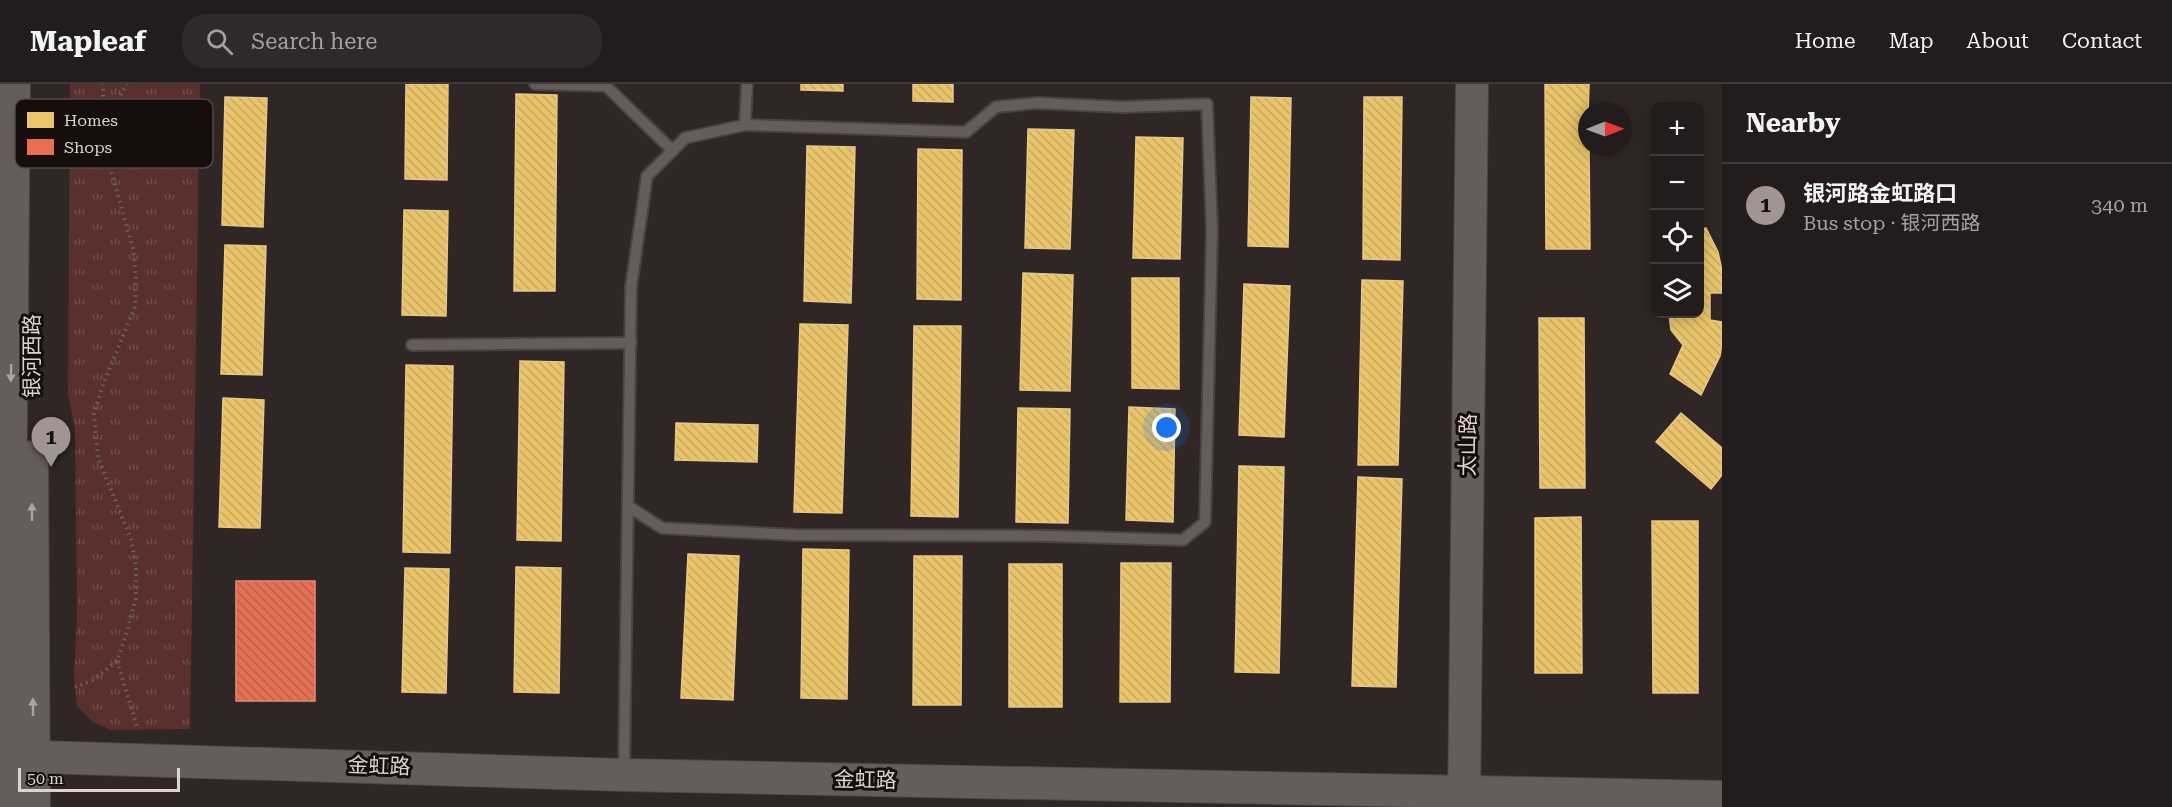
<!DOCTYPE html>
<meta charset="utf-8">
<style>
:root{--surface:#231c1c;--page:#2f2929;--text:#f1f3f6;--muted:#a3a1a3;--line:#403a3b;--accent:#a19594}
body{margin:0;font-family:"Roboto Serif","Noto Sans SC",serif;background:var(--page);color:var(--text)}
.controls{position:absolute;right:18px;top:18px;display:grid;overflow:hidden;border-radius:12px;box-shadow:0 3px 15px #0003}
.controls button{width:54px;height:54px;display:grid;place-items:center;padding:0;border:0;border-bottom:2px solid var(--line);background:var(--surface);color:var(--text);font:30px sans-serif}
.compass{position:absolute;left:1578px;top:18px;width:54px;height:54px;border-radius:50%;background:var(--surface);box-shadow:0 3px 15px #0003;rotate:89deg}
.scale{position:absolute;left:18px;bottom:15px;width:162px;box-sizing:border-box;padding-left:6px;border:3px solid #ded1cf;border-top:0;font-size:16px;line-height:21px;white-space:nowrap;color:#ded1cf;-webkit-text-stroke:4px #160e0d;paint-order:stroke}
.you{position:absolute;left:1167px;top:344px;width:21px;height:21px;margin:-15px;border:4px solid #fff;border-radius:50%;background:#1a73e8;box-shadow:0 0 0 9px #1a73e833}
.badge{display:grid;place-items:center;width:39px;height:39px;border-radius:50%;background:var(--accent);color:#111;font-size:20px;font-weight:700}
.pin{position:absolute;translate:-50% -50px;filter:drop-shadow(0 2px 3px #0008)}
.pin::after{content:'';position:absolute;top:32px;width:21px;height:18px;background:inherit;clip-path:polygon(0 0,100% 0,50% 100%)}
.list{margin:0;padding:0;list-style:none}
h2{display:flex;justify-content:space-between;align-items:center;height:78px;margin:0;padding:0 24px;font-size:26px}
h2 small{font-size:20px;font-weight:400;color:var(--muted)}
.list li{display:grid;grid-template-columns:39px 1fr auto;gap:18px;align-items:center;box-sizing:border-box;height:84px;padding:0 24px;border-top:2px solid var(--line)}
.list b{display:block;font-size:22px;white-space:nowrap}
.list p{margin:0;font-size:20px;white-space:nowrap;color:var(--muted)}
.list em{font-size:20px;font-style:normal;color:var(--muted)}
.icon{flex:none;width:33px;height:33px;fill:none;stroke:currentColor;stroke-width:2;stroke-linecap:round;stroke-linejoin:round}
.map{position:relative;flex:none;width:1722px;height:723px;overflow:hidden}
header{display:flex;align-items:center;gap:36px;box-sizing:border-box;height:84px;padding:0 30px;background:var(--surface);border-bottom:2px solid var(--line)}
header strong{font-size:28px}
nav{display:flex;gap:33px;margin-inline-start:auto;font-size:21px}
.search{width:420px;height:54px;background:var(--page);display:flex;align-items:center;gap:15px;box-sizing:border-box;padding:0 21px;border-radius:24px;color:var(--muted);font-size:22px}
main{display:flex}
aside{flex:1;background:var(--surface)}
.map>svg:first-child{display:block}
.grass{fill:url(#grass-tufts)}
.homes{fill:url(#homes-back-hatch);stroke:#e6c888;stroke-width:1.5}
.shops{fill:url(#shops-back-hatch);stroke:#e48c77;stroke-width:1.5}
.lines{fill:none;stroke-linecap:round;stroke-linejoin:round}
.lane-casing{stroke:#4b4241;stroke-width:14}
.secondary-casing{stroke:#4b4241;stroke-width:34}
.path{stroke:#6a6261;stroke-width:4;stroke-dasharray:1.5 4.5;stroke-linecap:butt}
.lane{stroke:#655d5c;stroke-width:10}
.secondary{stroke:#655d5c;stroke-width:32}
.oneway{fill:#aea3a1}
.labels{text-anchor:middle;stroke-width:6;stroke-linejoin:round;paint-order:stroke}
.street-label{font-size:21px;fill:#ded1cf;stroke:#160e0d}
.key{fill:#160e0d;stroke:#524847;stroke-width:1.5}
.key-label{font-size:16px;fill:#ded1cf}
</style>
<header>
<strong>Mapleaf</strong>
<div class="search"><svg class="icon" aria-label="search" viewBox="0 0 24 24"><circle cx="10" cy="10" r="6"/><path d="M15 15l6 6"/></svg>Search here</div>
<nav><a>Home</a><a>Map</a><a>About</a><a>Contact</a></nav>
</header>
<main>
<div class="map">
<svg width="1722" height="723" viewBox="0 0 1722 723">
<defs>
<pattern id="grass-tufts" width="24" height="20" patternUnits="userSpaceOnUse" patternTransform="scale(1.5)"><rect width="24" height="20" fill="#59302d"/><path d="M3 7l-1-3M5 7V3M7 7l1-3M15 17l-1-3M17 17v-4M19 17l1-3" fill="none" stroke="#704d4a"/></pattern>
<pattern id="homes-back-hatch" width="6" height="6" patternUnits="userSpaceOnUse" patternTransform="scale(1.5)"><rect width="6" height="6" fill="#e9c46a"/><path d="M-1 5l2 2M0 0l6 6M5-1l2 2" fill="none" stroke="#c8a961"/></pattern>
<pattern id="shops-back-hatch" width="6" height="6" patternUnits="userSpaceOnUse" patternTransform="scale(1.5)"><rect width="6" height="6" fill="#e76f51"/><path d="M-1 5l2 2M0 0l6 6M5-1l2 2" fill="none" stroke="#b6614b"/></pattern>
</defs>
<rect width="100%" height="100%" fill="#2f2625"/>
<polygon class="grass" points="70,0 200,0 190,645 111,646 93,638 77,622 74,591 77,529 75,346 68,310"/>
<g class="homes">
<polygon points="406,0 448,0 447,96 405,95"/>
<polygon points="801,0 843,0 843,7 801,6"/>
<polygon points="913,0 953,0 953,18 913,17"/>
<polygon points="1545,0 1589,0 1587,63 1589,63 1590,165 1546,165"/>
<polygon points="516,10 557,11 555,207 514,207"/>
<polygon points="225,13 267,14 263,143 222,141"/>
<polygon points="1251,13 1291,14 1288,163 1248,162"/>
<polygon points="1364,13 1402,13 1400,176 1363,175"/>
<polygon points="1028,45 1074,46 1070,165 1025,164"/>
<polygon points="1136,53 1183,54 1180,175 1133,174"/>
<polygon points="807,62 855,63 851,219 804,217"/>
<polygon points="918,65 962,66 961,216 917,215"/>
<polygon points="404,126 448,127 446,232 402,231"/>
<polygon points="1706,144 1718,168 1722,187 1722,209 1710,209 1710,236 1722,238 1722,259 1720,272 1701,311 1670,290 1683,261 1671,246 1669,230 1700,230 1700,146"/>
<polygon points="225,161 266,162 262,291 221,290"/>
<polygon points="1023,189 1073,191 1070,307 1020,306"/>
<polygon points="1132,194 1179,194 1179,305 1132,304"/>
<polygon points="1362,196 1403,197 1398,381 1358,381"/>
<polygon points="1244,200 1290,202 1284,353 1239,351"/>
<polygon points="1539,234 1584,234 1585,404 1540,404"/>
<polygon points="800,240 848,241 842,429 794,428"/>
<polygon points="914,242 961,242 958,433 911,432"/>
<polygon points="520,277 564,278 561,457 517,456"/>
<polygon points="406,281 453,282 450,469 403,468"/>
<polygon points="223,314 264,316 260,444 219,443"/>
<polygon points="1129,323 1175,325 1173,438 1126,436"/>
<polygon points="1018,324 1070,325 1068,439 1016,438"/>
<polygon points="1681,329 1722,364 1722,391 1711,405 1656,358"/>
<polygon points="676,339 758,341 757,378 675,376"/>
<polygon points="1239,382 1284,383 1279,589 1235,588"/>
<polygon points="1358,393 1402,395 1396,603 1352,602"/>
<polygon points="1581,433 1582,589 1535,589 1535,434"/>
<polygon points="1652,437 1698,437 1698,609 1653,609"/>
<polygon points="803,465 849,466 847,615 801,614"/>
<polygon points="688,470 739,472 733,616 681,614"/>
<polygon points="914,472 962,472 961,621 913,621"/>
<polygon points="1121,479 1171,479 1170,618 1120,618"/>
<rect x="1009" y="480" width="53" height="143"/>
<polygon points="516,483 561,484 559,609 514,608"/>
<polygon points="405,484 449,485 446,609 402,608"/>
</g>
<rect class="shops" x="236" y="497" width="79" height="120"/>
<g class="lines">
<g class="lane-casing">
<g id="lane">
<polyline points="535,0 606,2 673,67"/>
<polyline points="412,261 631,259"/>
<polyline points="628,422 662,444 795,451 1051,452 1183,456 1205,438 1212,146 1207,20 1123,23 1037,19 996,23 966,48 745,41"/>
<polyline points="624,687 631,203 647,92 685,54 745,41 747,0"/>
</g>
</g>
<g class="secondary-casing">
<g id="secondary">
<polyline points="32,373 34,723"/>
<polyline points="8,672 624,691 1722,713"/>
<polyline points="10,723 8,672 14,0"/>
<polyline points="1464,723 1472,0"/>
</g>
</g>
<g class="path">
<polyline points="70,69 103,41 127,0"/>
<polyline points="117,577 138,646"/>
<polyline points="75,603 93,596 117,577 125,554 136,514 136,482 131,455 98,374 94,330 102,303 135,223 136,194 133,165 109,79 103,41 103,0"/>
</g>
<use href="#lane" class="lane"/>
<use href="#secondary" class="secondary"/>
</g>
<defs><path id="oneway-solid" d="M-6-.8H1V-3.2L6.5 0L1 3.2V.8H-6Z" transform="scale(1.5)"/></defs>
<g class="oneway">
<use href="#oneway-solid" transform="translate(11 289) rotate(91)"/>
<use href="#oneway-solid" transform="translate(32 428) rotate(-90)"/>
<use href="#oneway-solid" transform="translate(33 623) rotate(-90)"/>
</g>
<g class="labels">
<g class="street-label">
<text transform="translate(32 272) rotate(-90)" y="7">银河西路</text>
<text transform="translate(1468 361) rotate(-89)" y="7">太山路</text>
<text transform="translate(379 682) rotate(2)" y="7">金虹路</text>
<text transform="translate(865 696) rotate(1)" y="7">金虹路</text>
</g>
</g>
<rect x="15" y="15" width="198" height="69" rx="9" class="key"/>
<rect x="27" y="28" width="27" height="16" fill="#e9c46a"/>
<rect x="27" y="55" width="27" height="16" fill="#e76f51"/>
<g class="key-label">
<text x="64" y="42">Homes</text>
<text x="64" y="69">Shops</text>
</g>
</svg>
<div class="controls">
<button>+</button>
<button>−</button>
<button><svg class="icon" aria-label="locate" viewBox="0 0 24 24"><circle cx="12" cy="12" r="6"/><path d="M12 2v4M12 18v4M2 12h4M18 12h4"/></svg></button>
<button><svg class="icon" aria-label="layers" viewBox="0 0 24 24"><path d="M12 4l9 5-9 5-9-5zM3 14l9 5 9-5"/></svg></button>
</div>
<svg class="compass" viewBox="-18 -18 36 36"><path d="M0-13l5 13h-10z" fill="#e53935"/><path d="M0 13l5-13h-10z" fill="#a3a1a3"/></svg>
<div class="scale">50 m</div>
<div class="you"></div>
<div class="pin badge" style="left:51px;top:383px">1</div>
</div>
<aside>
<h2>Nearby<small></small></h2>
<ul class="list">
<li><span class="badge">1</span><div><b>银河路金虹路口</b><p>Bus stop · 银河西路</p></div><em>340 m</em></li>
</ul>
</aside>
</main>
